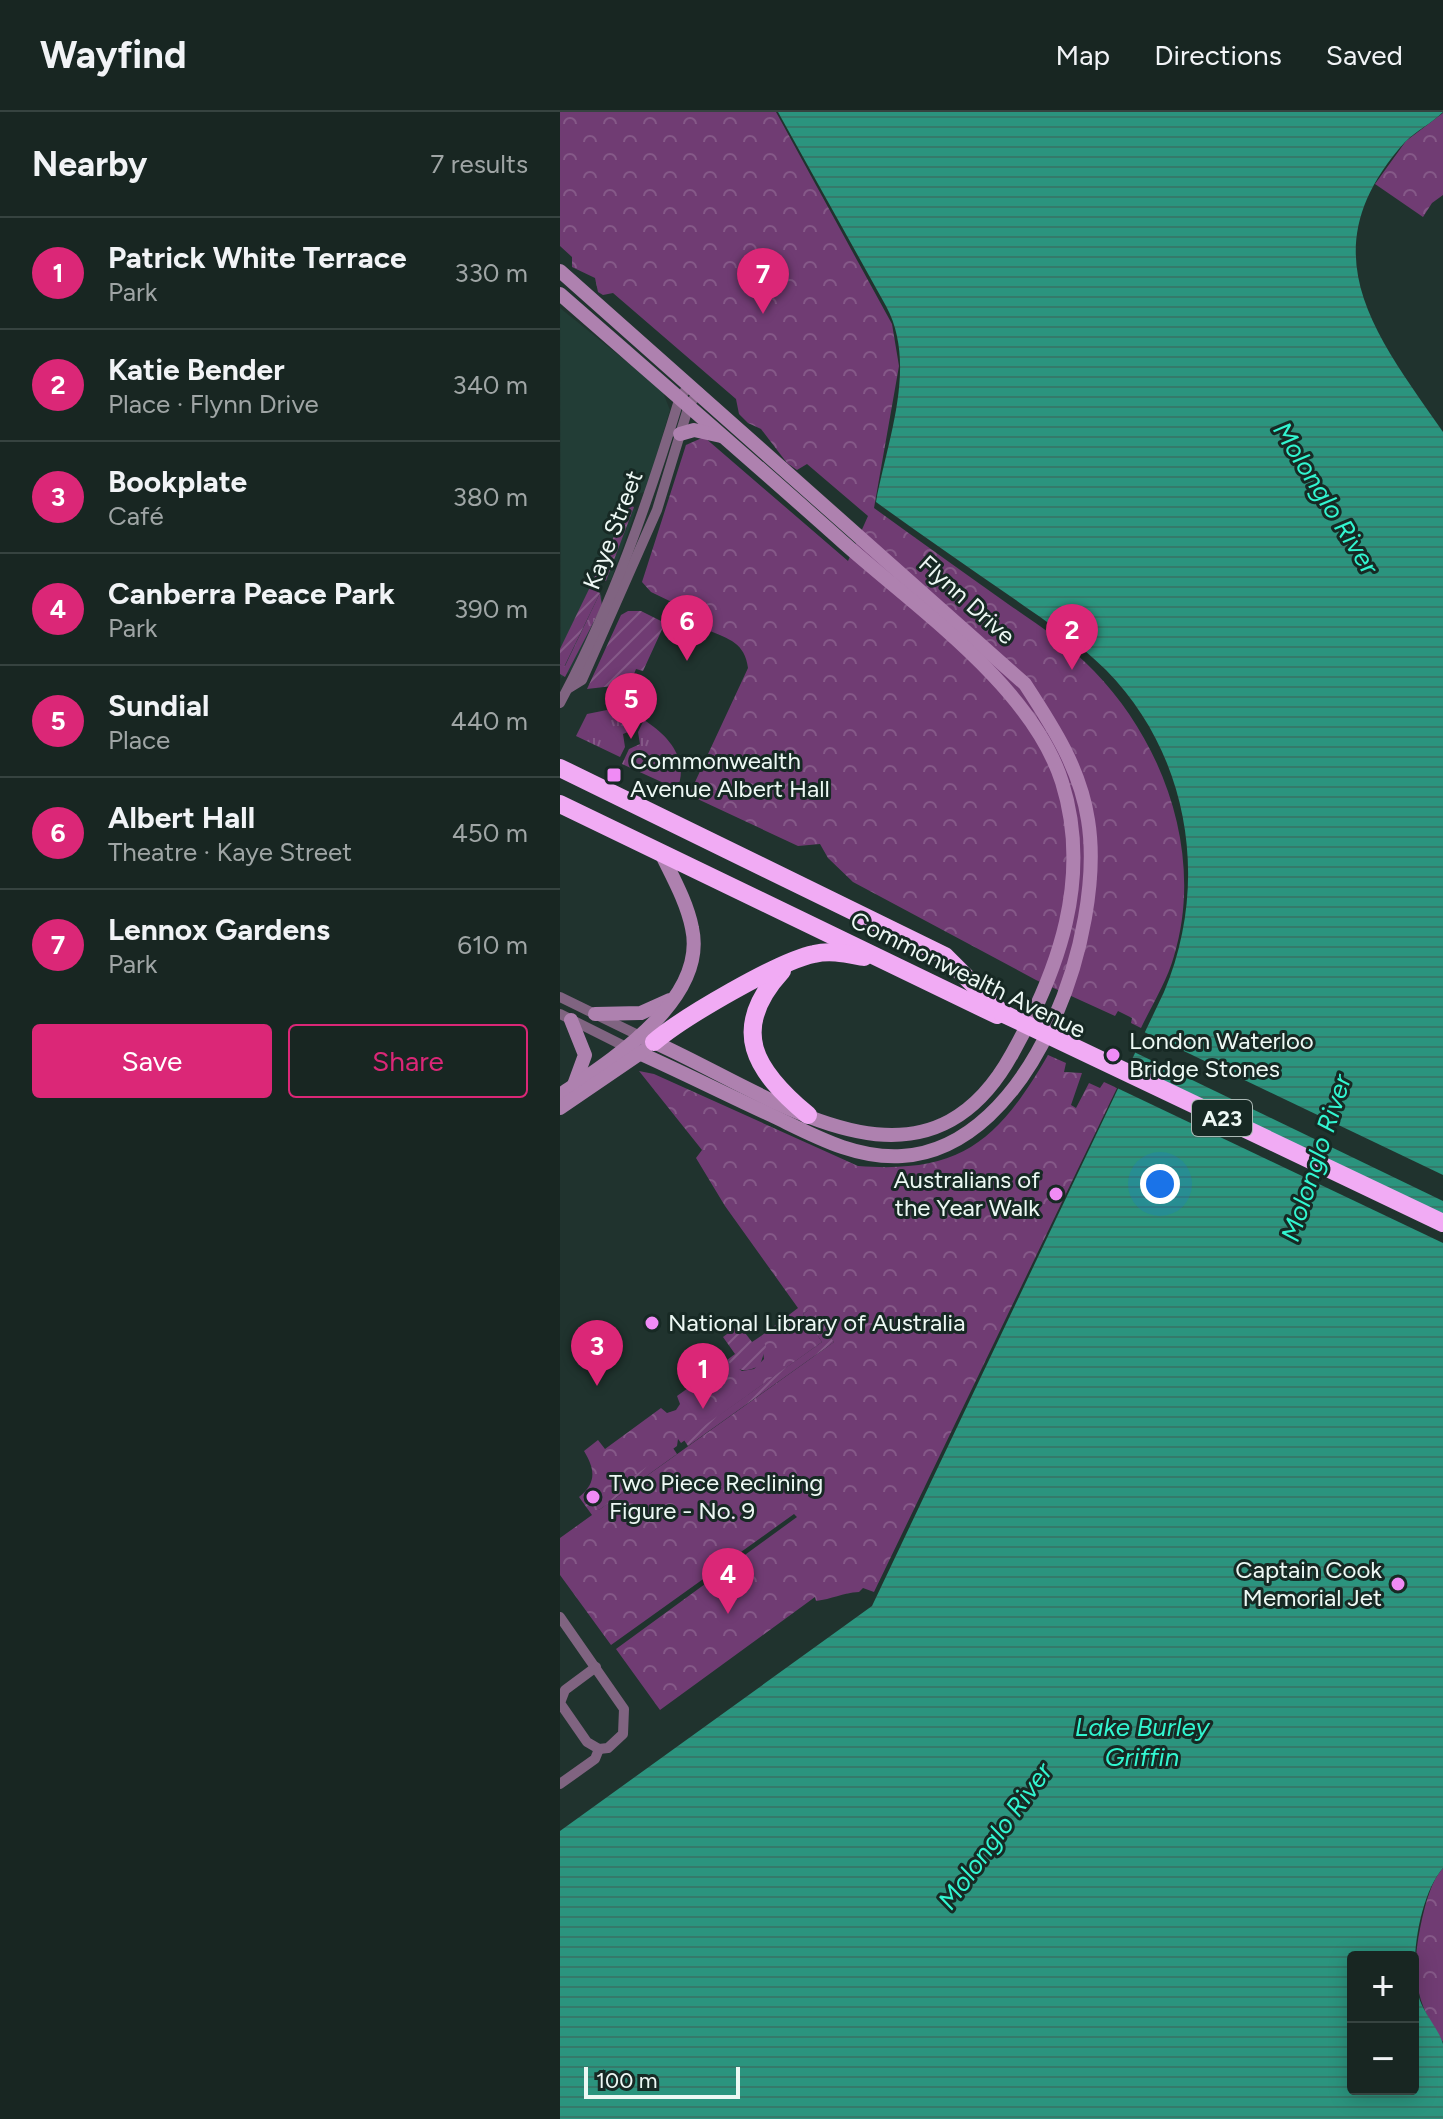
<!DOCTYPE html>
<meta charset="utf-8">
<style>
:root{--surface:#182622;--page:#212e2a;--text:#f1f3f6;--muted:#9fa5a5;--line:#364340;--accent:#db2777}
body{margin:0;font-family:Figtree,sans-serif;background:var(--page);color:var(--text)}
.controls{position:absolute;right:24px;bottom:24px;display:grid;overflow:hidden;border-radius:8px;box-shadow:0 4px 20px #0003}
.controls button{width:72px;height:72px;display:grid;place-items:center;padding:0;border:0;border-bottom:2px solid var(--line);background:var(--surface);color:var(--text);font:40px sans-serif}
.scale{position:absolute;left:24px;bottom:20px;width:156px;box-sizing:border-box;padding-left:8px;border:4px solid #edf8f4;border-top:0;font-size:22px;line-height:28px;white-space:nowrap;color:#edf8f4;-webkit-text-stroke:6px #172924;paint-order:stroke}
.you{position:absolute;left:600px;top:1072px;width:28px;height:28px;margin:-20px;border:6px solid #fff;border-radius:50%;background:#1a73e8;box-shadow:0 0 0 12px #1a73e833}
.badge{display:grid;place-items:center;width:52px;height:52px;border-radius:50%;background:var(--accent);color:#fff;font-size:26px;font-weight:700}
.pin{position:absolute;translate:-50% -66px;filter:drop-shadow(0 2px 4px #0008)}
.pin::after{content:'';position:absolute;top:42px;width:28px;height:24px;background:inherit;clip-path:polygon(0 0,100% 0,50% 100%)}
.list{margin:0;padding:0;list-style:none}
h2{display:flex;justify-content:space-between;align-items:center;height:104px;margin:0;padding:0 32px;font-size:34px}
h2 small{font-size:26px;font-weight:400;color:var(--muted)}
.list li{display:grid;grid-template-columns:52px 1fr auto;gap:24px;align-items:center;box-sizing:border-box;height:112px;padding:0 32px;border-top:2px solid var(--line)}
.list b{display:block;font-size:30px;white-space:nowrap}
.list p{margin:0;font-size:26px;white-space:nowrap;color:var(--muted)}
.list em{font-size:26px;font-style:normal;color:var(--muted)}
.actions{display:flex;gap:16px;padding:24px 32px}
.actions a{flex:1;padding:18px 0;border:2px solid var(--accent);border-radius:8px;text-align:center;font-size:28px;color:var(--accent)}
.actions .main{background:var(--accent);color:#fff}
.map{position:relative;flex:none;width:883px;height:2007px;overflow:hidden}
header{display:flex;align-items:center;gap:48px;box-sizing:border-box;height:112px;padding:0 40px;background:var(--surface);border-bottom:2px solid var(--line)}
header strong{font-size:38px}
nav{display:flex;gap:44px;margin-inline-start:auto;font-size:28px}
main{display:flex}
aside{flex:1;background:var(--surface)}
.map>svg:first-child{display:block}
.built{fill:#223d36}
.grass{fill:url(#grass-tufts)}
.forest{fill:url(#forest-crowns);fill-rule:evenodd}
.garden{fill:url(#garden-furrows)}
.water{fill:url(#water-rules);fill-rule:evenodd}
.pier{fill:#20332e}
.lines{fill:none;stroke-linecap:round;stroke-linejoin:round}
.street{stroke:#806481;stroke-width:10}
.secondary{stroke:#ae81af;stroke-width:14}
.highway{stroke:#f1abf4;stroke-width:18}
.highway-bridge{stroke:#f1abf4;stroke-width:18}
.poi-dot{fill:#f08bf5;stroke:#172924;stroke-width:3}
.labels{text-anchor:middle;stroke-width:6;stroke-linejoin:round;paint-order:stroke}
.shield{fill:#172924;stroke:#adbab6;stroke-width:2}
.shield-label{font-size:22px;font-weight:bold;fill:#edf8f4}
.street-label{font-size:24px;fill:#edf8f4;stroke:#172924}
.poi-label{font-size:24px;fill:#edf8f4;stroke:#172924;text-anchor:start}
.water-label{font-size:26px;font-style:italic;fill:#32f5d0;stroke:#172924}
</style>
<header>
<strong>Wayfind</strong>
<nav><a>Map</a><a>Directions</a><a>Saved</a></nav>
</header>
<main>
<aside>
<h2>Nearby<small>7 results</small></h2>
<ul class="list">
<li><span class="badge">1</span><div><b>Patrick White Terrace</b><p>Park</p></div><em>330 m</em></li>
<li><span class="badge">2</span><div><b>Katie Bender</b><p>Place · Flynn Drive</p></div><em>340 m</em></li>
<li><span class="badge">3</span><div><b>Bookplate</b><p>Café</p></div><em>380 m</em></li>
<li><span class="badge">4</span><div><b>Canberra Peace Park</b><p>Park</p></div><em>390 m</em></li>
<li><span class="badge">5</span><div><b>Sundial</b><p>Place</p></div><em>440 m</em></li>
<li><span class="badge">6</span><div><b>Albert Hall</b><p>Theatre · Kaye Street</p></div><em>450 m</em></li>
<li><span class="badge">7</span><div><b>Lennox Gardens</b><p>Park</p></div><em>610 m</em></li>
</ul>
<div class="actions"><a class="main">Save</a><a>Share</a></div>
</aside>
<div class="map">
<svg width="883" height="2007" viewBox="0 0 883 2007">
<defs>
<pattern id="grass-tufts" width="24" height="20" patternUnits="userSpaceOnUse" patternTransform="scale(2)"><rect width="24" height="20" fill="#703c73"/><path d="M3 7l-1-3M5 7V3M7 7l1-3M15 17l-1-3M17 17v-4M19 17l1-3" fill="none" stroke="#855988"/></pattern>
<pattern id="forest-crowns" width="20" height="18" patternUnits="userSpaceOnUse" patternTransform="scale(2)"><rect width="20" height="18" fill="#703c73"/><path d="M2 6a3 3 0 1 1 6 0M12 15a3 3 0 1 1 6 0" fill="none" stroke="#855988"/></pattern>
<pattern id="garden-furrows" width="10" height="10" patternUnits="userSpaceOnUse" patternTransform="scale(2)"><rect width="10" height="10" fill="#703c73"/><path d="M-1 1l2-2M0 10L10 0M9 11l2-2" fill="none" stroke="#855988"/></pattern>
<pattern id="water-rules" width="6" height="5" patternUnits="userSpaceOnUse" patternTransform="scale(2)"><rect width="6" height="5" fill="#2b947e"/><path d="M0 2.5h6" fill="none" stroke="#357a6b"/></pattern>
</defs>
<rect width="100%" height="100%" fill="#20332e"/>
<polygon class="built" points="0,196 102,278 110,298 86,380 75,382 70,393 76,398 51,468 39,468 35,477 42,484 42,494 11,559 1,566"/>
<g class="grass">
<polygon points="40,481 42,494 5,565 0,562 0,552 5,554"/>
<polygon points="47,598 78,606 73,618 63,622 65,635 60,645 16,624 27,602"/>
<path d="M 84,608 C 108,623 130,648 117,677 L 62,652 L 69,637 L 80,632 L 78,620 Z"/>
</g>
<g class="forest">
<path d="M 0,0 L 216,0 L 332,212 L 339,254 L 314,396 C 358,428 403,460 448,492 C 477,512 509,533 534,559 C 605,632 644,744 614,844 C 607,869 592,893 581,916 L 571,911 L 572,906 L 558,899 L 555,904 L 476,868 L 293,770 L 268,746 L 260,732 L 238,734 L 129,683 L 188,556 C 185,531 169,527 148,518 L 151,509 L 91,480 L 82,470 L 126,333 L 144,325 L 288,449 L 308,404 L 247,352 L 237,358 L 227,351 L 201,317 L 188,311 L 179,302 L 176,287 L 53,181 L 43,183 L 38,180 L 35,166 L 12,155 L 12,145 L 0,134 Z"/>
<polygon points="883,1 883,83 872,91 863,105 815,72 846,29"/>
<path d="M 488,943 L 506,951 L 504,960 L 522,961 L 511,993 L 516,996 L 529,971 L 540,976 L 544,970 L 557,976 L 314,1480 L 303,1476 L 299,1480 C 282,1481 272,1487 256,1489 L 255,1485 L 100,1598 L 56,1537 L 237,1405 L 234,1402 L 51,1533 L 0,1463 L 0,1426 L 32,1403 L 19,1385 C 37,1371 35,1357 24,1339 L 38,1328 L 45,1337 L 101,1296 L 107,1301 L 116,1298 L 120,1292 L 117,1284 L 167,1248 L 182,1259 L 194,1257 L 204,1247 L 201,1224 L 238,1196 L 165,1094 L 136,1046 L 142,1038 L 79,959 L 94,962 L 298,1054 C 401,1062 438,1029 488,943 ZM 250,1197 L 274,1230 L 39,1398 L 36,1392 L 117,1334 L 118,1327 L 121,1331 L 262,1230 L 243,1202 Z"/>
<path d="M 883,1756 L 883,1930 C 853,1888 851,1857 862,1807 C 866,1791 871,1769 883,1756 Z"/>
</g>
<g class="garden">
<polygon points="69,393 74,395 46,469 34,466"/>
<polygon points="30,475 40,481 4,555 0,552 0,537"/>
<polygon points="68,499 81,499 105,511 83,559 76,557 70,572 27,577 61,503"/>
<polygon points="251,1196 274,1230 128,1334 124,1328 262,1230 243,1202"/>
<path d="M 179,1213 L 192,1230 L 201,1224 L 206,1235 L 200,1253 C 188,1261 176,1260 167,1248 L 175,1242 L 163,1225 Z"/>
<polygon points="113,1336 117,1342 39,1398 35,1392"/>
</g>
<path class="water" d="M 218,0 L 883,0 C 872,11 856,19 845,30 C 746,140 816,223 883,320 L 883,1756 C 860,1782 849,1849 858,1882 C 862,1900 879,1917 883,1932 C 883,1954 883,1984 883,2007 L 0,2007 L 0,1719 L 312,1494 L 604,880 C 650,772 630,643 546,558 C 518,530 483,507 450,484 C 405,453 360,422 316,390 C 327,329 358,253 326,194 ZM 793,1845 L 853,1845 L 853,1977 L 793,1977 Z"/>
<g class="pier">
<polygon points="582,919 883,1063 883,1089 572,939"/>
<polygon points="565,954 883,1106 883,1131 555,975"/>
</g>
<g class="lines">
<g class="street">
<polyline points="9,576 22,568 97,398 129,293 139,280"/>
<path d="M 0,591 C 52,494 88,390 120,285 L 130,273"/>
<polyline points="0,885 80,924"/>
<polyline points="0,902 68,936"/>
<polyline points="0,1505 64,1597 63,1622 48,1636 39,1637"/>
<polyline points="36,1555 5,1578 0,1591 27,1630 39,1637"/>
<polyline points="0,1672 35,1647 39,1637"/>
</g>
<g class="secondary">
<path d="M 0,159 L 465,572 C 493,615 520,656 528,708 C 546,818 473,1036 342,1044 C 294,1047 253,1023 211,1003 C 163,981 116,957 68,936"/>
<path d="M 0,182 C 95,265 190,347 284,431 C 357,496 472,575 502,670 C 532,766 499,858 452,942 C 360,1109 202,974 80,924"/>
<polyline points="120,322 134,318 161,324"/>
<polyline points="35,902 81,901 110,888"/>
<polyline points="11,908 25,943 14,973"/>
<path d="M 0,983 C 50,949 148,888 132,816 C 127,790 112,764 101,741"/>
<polyline points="0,996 85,938"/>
</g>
<g class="highway">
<polyline points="0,656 385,844 442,901"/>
<polyline points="0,692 437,903"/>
<path d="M 222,859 C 168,918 195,959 248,1003"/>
<path d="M 94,930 C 122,906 219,849 254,842 C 271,838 287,842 304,845"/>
</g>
<polyline class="highway-bridge" points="442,901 883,1111"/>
</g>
<g class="poi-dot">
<rect x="46" y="655" width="16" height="16" rx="4"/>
<circle cx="553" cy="943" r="8"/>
<circle cx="496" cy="1082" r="8"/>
<circle cx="92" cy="1211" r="8"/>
<circle cx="33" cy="1385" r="8"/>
<circle cx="838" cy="1472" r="8"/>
</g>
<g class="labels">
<rect class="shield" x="632" y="988" width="60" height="36" rx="6"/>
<g class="shield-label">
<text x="662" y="1014">A23</text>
</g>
<g class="street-label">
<text transform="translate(53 418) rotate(-69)" y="8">Kaye Street</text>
<text transform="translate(407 488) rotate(42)" y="8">Flynn Drive</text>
<text transform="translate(408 863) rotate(26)" y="8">Commonwealth Avenue</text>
</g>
<g class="poi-label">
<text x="70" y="657">Commonwealth<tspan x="70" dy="28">Avenue Albert Hall</tspan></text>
<text x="569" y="937">London Waterloo<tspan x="569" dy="28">Bridge Stones</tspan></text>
<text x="480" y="1076" text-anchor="end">Australians of<tspan x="480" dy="28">the Year Walk</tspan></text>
<text x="108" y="1219">National Library of Australia</text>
<text x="49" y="1379">Two Piece Reclining<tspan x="49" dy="28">Figure - No. 9</tspan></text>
<text x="822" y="1466" text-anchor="end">Captain Cook<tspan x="822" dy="28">Memorial Jet</tspan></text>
</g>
<g class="water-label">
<text transform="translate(766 386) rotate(58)" y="9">Molonglo River</text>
<text transform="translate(756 1046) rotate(-72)" y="9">Molonglo River</text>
<text x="582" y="1624">Lake Burley<tspan x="582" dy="30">Griffin</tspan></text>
<text transform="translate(435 1724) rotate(-54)" y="9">Molonglo River</text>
</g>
</g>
</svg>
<div class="controls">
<button>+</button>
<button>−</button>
</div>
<div class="scale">100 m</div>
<div class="you"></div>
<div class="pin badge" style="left:143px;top:1297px">1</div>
<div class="pin badge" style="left:512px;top:558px">2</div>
<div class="pin badge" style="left:37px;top:1274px">3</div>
<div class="pin badge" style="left:168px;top:1502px">4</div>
<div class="pin badge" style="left:71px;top:627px">5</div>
<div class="pin badge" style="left:127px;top:549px">6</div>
<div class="pin badge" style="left:203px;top:202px">7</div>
</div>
</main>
